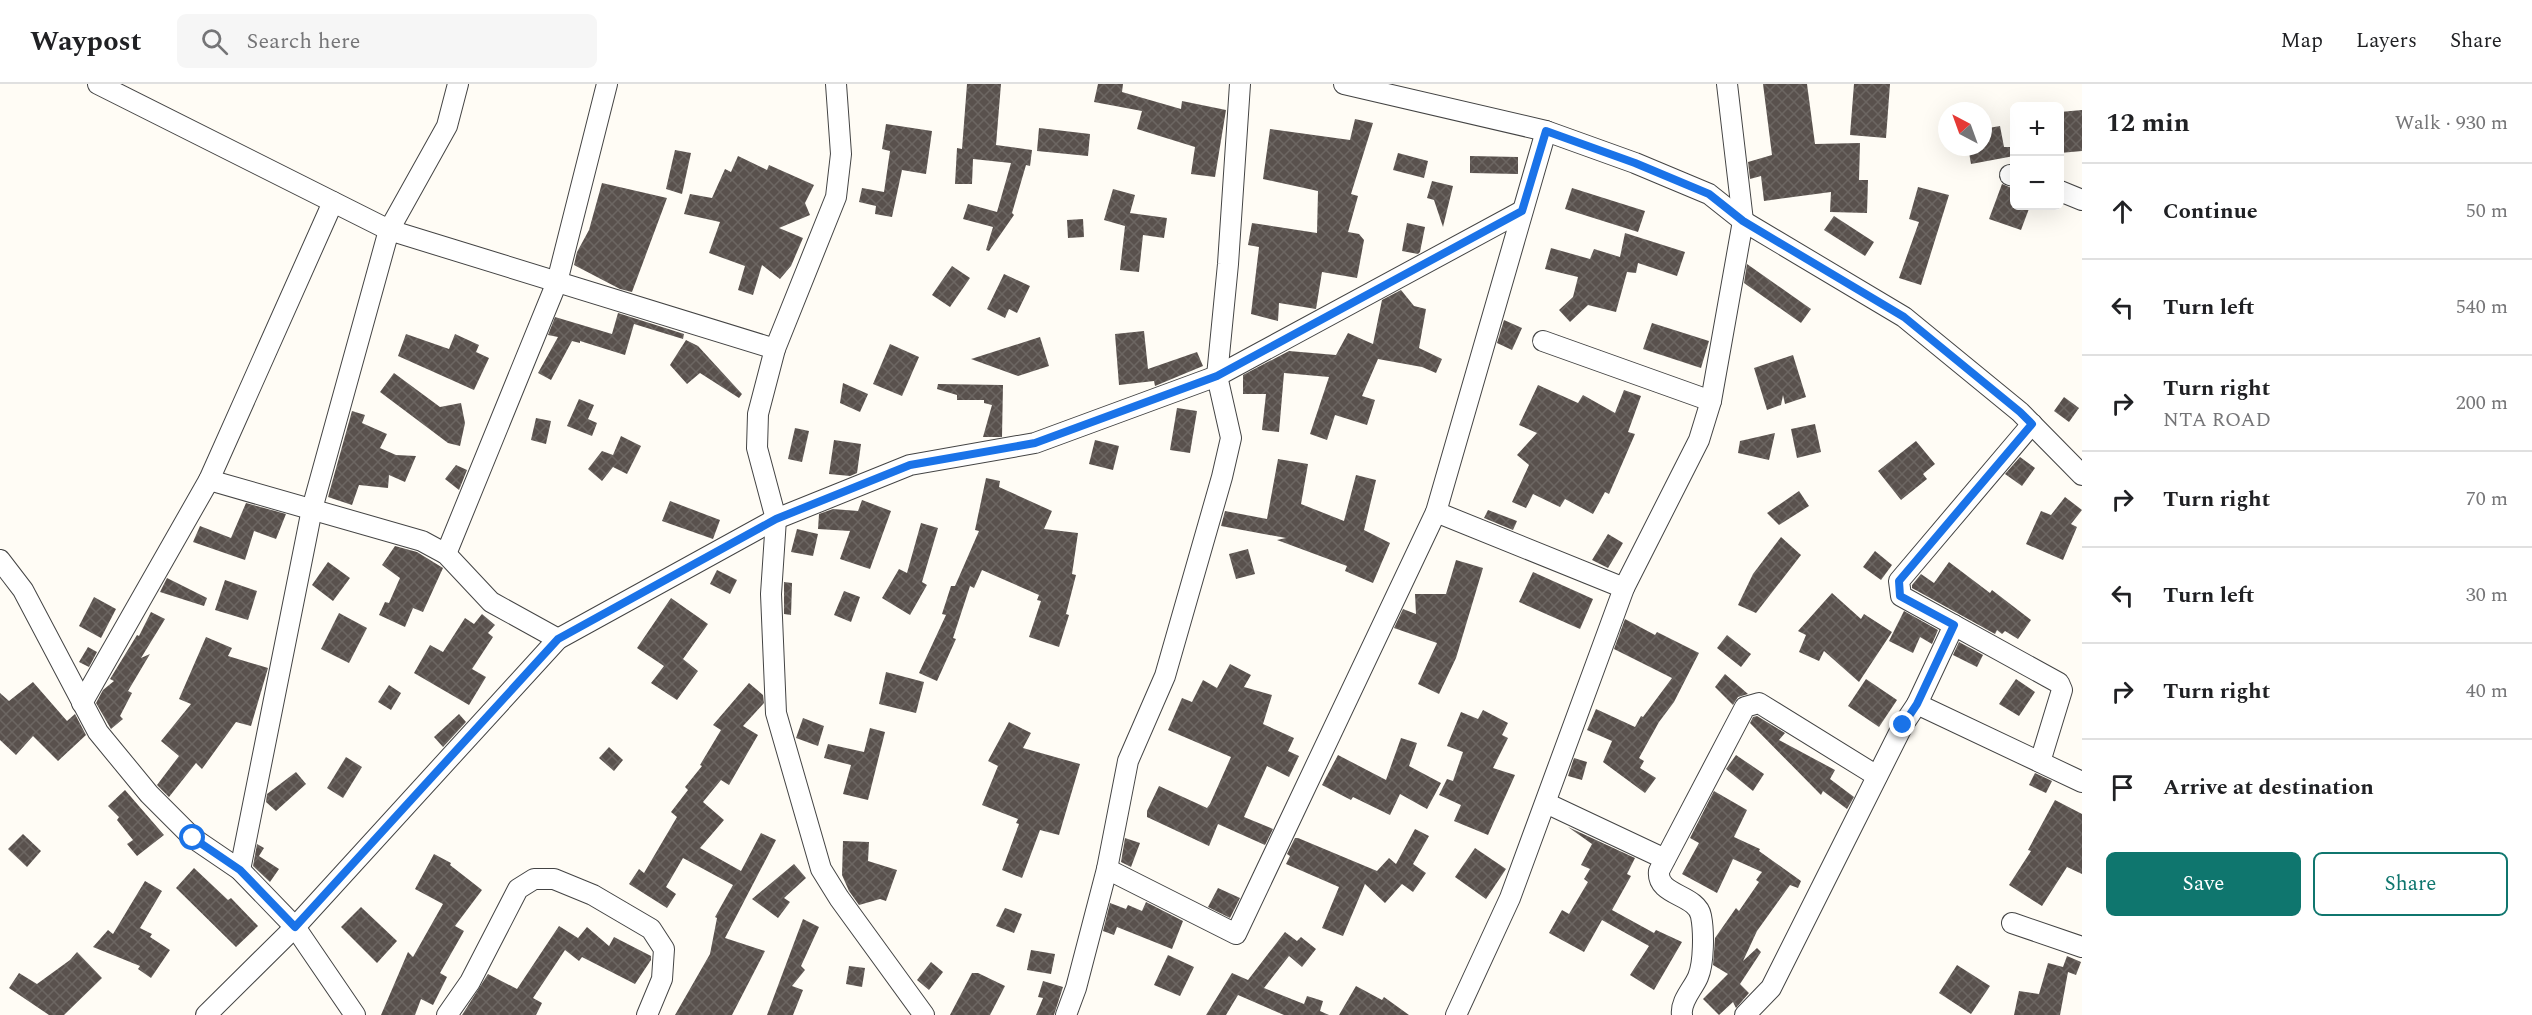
<!DOCTYPE html>
<meta charset="utf-8">
<style>
:root{--surface:#fff;--page:#f6f6f6;--text:#202124;--muted:#757577;--line:#e0e0e0;--accent:#0f766e}
body{margin:0;font-family:Spectral,serif;background:var(--page);color:var(--text)}
.controls{position:absolute;right:18px;top:18px;display:grid;overflow:hidden;border-radius:9px;box-shadow:0 6px 24px #0002}
.controls button{width:54px;height:54px;display:grid;place-items:center;padding:0;border:0;border-bottom:2px solid var(--line);background:var(--surface);color:var(--text);font:30px sans-serif}
.compass{position:absolute;left:1938px;top:18px;width:54px;height:54px;border-radius:50%;background:var(--surface);box-shadow:0 6px 24px #0002;rotate:319deg}
.stop{position:absolute;width:18px;height:18px;margin:-14px;border:4px solid #1a73e8;border-radius:50%;background:#fff}
.stop.end{background:#1a73e8;border-color:#fff;box-shadow:0 2px 6px #0008}
.list{margin:0;padding:0;list-style:none}
h2{display:flex;justify-content:space-between;align-items:center;height:78px;margin:0;padding:0 24px;font-size:26px}
h2 small{font-size:20px;font-weight:400;color:var(--muted)}
.list li{display:grid;grid-template-columns:39px 1fr auto;gap:18px;align-items:center;box-sizing:border-box;height:96px;padding:0 24px;border-top:2px solid var(--line)}
.list b{display:block;font-size:22px;white-space:nowrap}
.list p{margin:0;font-size:20px;white-space:nowrap;color:var(--muted)}
.list em{font-size:20px;font-style:normal;color:var(--muted)}
.actions{display:flex;gap:12px;padding:18px 24px}
.actions a{flex:1;padding:14px 0;border:2px solid var(--accent);border-radius:9px;text-align:center;font-size:21px;color:var(--accent)}
.actions .main{background:var(--accent);color:#fff}
.icon{flex:none;width:33px;height:33px;fill:none;stroke:currentColor;stroke-width:2;stroke-linecap:round;stroke-linejoin:round}
.map{position:relative;flex:none;width:2082px;height:931px;overflow:hidden}
header{display:flex;align-items:center;gap:36px;box-sizing:border-box;height:84px;padding:0 30px;background:var(--surface);border-bottom:2px solid var(--line)}
header strong{font-size:28px}
nav{display:flex;gap:33px;margin-inline-start:auto;font-size:21px}
.search{width:420px;height:54px;background:var(--page);display:flex;align-items:center;gap:15px;box-sizing:border-box;padding:0 21px;border-radius:9px;color:var(--muted);font-size:22px}
main{display:flex}
aside{flex:1;background:var(--surface)}
.map>svg:first-child{display:block}
.building{fill:url(#building-cross-hatch)}
.lines{fill:none;stroke-linecap:round;stroke-linejoin:round}
.minor-casing{stroke:#444;stroke-width:22}
.minor{stroke:#fff;stroke-width:20}
.route{stroke:#1a73e8;stroke-width:8}
</style>
<header>
<strong>Waypost</strong>
<div class="search"><svg class="icon" aria-label="search" viewBox="0 0 24 24"><circle cx="10" cy="10" r="6"/><path d="M15 15l6 6"/></svg>Search here</div>
<nav><a>Map</a><a>Layers</a><a>Share</a></nav>
</header>
<main>
<div class="map">
<svg width="2082" height="931" viewBox="0 0 2082 931">
<defs>
<pattern id="building-cross-hatch" width="8" height="8" patternUnits="userSpaceOnUse" patternTransform="scale(1.5)"><rect width="8" height="8" fill="#59514d"/><path d="M0 0l8 8M0 8l8-8" fill="none" stroke="#6c6662"/></pattern>
</defs>
<rect width="100%" height="100%" fill="#fffcf5"/>
<g class="building">
<polygon points="967,0 1001,0 996,61 1032,66 1030,82 1026,81 1012,129 1014,131 989,167 986,166 993,143 963,135 968,120 997,128 1011,79 973,75 972,100 955,100 957,64 962,65"/>
<polygon points="1098,0 1123,0 1122,8 1181,25 1182,17 1226,26 1215,93 1191,90 1195,63 1137,45 1142,27 1094,18"/>
<polygon points="1763,0 1807,0 1815,60 1860,59 1859,96 1868,96 1867,129 1830,128 1831,108 1764,117 1761,92 1750,95 1748,78 1772,71"/>
<polygon points="1854,0 1890,0 1886,54 1850,51"/>
<polygon points="2082,26 2082,67 2060,69 2060,28"/>
<polygon points="1355,35 1373,39 1351,110 1358,112 1348,148 1359,150 1364,156 1357,194 1322,188 1316,225 1279,219 1278,237 1251,230 1259,163 1248,161 1252,139 1317,149 1318,107 1263,95 1270,45 1350,56"/>
<polygon points="886,40 932,47 926,90 902,86 892,133 875,130 876,122 859,118 862,104 884,108 890,67 882,65"/>
<polygon points="2000,42 2004,63 2014,63 2014,72 1971,80 1968,63 1983,63 1983,45"/>
<polygon points="1039,44 1090,50 1088,72 1037,67"/>
<polygon points="675,66 691,69 682,110 666,105"/>
<polygon points="1398,69 1428,77 1424,94 1393,86"/>
<polygon points="738,72 767,86 769,81 814,101 805,119 810,131 779,144 803,154 791,182 780,195 762,181 753,211 738,206 745,182 709,169 720,138 684,130 690,110 712,114 725,85 731,88"/>
<polygon points="1470,72 1518,73 1518,90 1470,89"/>
<polygon points="1432,97 1453,102 1443,143 1434,116 1427,114"/>
<polygon points="602,99 667,114 632,208 620,205 574,181 577,168 589,146"/>
<polygon points="2002,100 2014,105 2014,122 2030,122 2021,146 1989,135"/>
<polygon points="1918,103 1949,111 1921,201 1899,194 1919,138 1909,135"/>
<polygon points="1572,104 1645,127 1638,148 1565,125"/>
<polygon points="1113,105 1135,111 1130,129 1167,134 1164,154 1143,151 1139,188 1120,186 1125,142 1104,136"/>
<polygon points="1834,132 1874,158 1865,172 1824,146"/>
<polygon points="1083,135 1084,153 1068,154 1067,136"/>
<polygon points="1407,139 1425,143 1420,168 1418,170 1402,167"/>
<polygon points="1625,149 1685,168 1677,192 1638,179 1636,189 1627,188 1616,228 1588,221 1570,238 1559,226 1573,213 1578,193 1545,185 1551,164 1590,175 1594,165 1620,173"/>
<polygon points="1747,180 1811,225 1801,239 1744,199"/>
<polygon points="952,182 970,194 950,223 932,211"/>
<polygon points="1004,190 1030,202 1017,229 1009,225 1005,234 987,225"/>
<polygon points="1401,206 1414,222 1426,225 1419,264 1442,275 1436,289 1422,283 1378,275 1362,312 1375,316 1367,341 1335,331 1327,356 1310,350 1329,293 1284,289 1279,348 1262,346 1266,310 1243,310 1243,291 1289,267 1336,271 1348,249 1373,260 1382,216"/>
<polygon points="618,229 684,250 683,255 634,240 625,271 580,257 580,259 572,257 551,296 538,289 558,253 548,251 555,233 612,250"/>
<polygon points="1504,236 1522,244 1512,266 1497,259"/>
<polygon points="1652,239 1709,257 1701,284 1643,265"/>
<polygon points="1144,247 1148,285 1197,268 1203,282 1155,302 1154,297 1119,301 1115,250"/>
<polygon points="406,250 449,265 455,250 479,261 476,268 489,274 474,306 398,272"/>
<polygon points="1040,253 1049,282 1018,292 971,275"/>
<polygon points="686,256 698,262 742,310 739,314 700,289 687,300 670,281"/>
<polygon points="890,260 919,273 902,312 873,300"/>
<polygon points="1793,271 1806,313 1785,320 1783,311 1781,321 1767,326 1754,284"/>
<polygon points="394,289 440,323 461,319 465,339 460,362 448,359 380,308"/>
<polygon points="843,299 868,310 860,328 840,319"/>
<polygon points="938,300 1003,301 1002,353 983,353 992,321 984,319 984,316 957,316 957,311 937,305"/>
<polygon points="1538,301 1578,319 1583,311 1615,329 1624,306 1641,312 1628,348 1635,350 1609,410 1605,408 1593,430 1565,415 1560,423 1533,410 1526,424 1512,418 1529,381 1517,371 1537,349 1519,341"/>
<polygon points="2064,313 2079,324 2069,338 2054,327"/>
<polygon points="579,315 594,321 588,335 597,339 592,352 567,342"/>
<polygon points="1177,324 1197,327 1190,369 1170,366"/>
<polygon points="352,327 365,331 362,339 387,350 380,364 396,371 416,372 405,398 389,391 388,404 359,401 352,421 328,413"/>
<polygon points="536,334 551,337 546,360 531,356"/>
<polygon points="1815,340 1821,368 1797,374 1791,345"/>
<polygon points="795,344 809,347 802,378 788,375"/>
<polygon points="1775,349 1769,376 1738,369 1740,357"/>
<polygon points="621,352 641,362 627,390 613,383 602,397 588,385 602,367 613,371"/>
<polygon points="834,356 861,360 857,389 850,392 829,390"/>
<polygon points="1095,356 1119,362 1113,386 1089,380"/>
<polygon points="1916,357 1935,380 1923,390 1927,395 1901,416 1878,387"/>
<polygon points="2020,373 2035,384 2022,402 2005,390"/>
<polygon points="1278,375 1308,380 1301,420 1344,437 1356,391 1376,396 1364,446 1390,459 1373,499 1345,487 1347,482 1277,456 1286,454 1221,442 1225,427 1267,435"/>
<polygon points="456,381 467,386 459,406 445,395"/>
<polygon points="986,394 1000,397 999,403 1052,427 1044,445 1078,449 1072,490 1076,491 1066,530 1069,531 1059,563 1029,553 1041,517 1037,516 1039,511 982,486 974,504 970,502 953,554 956,555 937,597 919,589 946,531 942,530 951,502 955,502 979,447 975,446"/>
<polygon points="1799,407 1809,422 1779,441 1767,429"/>
<polygon points="2065,413 2082,426 2071,440 2077,443 2063,476 2026,460 2041,427 2051,431"/>
<polygon points="862,416 891,427 870,485 840,475 850,447 818,445 819,430 833,425 858,427"/>
<polygon points="670,417 720,436 713,455 662,437"/>
<polygon points="246,419 286,430 276,455 254,447 245,476 193,458 200,442 231,454"/>
<polygon points="1488,426 1517,437 1513,446 1484,434"/>
<polygon points="921,439 938,444 922,498 927,501 910,531 882,514 899,485 907,489"/>
<polygon points="797,445 818,450 813,472 791,468"/>
<polygon points="1608,450 1623,459 1608,484 1592,476"/>
<polygon points="1781,453 1801,471 1756,529 1738,521 1753,490"/>
<polygon points="395,462 417,468 443,484 423,528 413,524 405,543 379,531 385,518 389,519 400,494 382,481"/>
<polygon points="1248,465 1255,490 1236,495 1229,470"/>
<polygon points="1875,467 1892,481 1881,496 1863,483"/>
<polygon points="1456,476 1483,484 1456,574 1439,610 1418,600 1437,559 1394,544 1403,525 1416,530 1415,510 1446,510"/>
<polygon points="328,478 350,494 333,517 312,501"/>
<polygon points="1949,478 1990,509 1992,506 2031,536 2018,555 2005,547 2002,550 1997,546 1995,550 1912,504 1912,501 1921,490 1934,499"/>
<polygon points="717,486 737,496 730,510 710,500"/>
<polygon points="1533,488 1593,515 1580,545 1519,518"/>
<polygon points="167,494 207,514 204,522 160,508"/>
<polygon points="225,496 257,507 248,536 215,526"/>
<polygon points="784,498 792,499 791,531 784,530"/>
<polygon points="844,507 860,513 851,538 834,531"/>
<polygon points="1832,509 1861,535 1864,530 1892,548 1859,598 1824,567 1819,577 1799,568 1806,551 1798,547"/>
<polygon points="94,513 116,525 101,554 79,542"/>
<polygon points="671,514 708,540 683,575 698,587 677,616 651,599 664,582 637,564"/>
<polygon points="1904,527 1938,546 1932,560 1920,553 1913,569 1889,557"/>
<polygon points="151,528 165,535 141,574 150,570 128,607 132,609 120,632 123,635 111,645 96,619 103,606 114,597 110,595 137,551 139,552"/>
<polygon points="339,529 367,544 349,579 321,565"/>
<polygon points="482,530 495,541 488,549 493,553 472,585 486,593 469,621 414,589 430,561 443,568 465,534 474,540"/>
<polygon points="1625,535 1655,551 1657,548 1699,569 1674,618 1659,638 1639,674 1644,677 1640,684 1656,694 1645,709 1603,678 1612,657 1587,646 1596,625 1635,643 1641,632 1643,633 1672,594 1614,565"/>
<polygon points="1727,551 1751,570 1741,583 1717,564"/>
<polygon points="206,553 232,564 228,572 268,584 251,642 236,638 202,685 196,679 169,713 157,701 179,672 161,657 191,620 179,615"/>
<polygon points="1959,558 1983,571 1977,583 1953,571"/>
<polygon points="88,563 97,568 89,583 79,578"/>
<polygon points="1230,580 1251,591 1244,603 1272,611 1263,640 1294,654 1288,667 1299,672 1289,693 1267,682 1244,733 1273,745 1265,761 1218,740 1209,762 1147,733 1147,727 1159,702 1207,724 1210,720 1231,673 1168,646 1182,614 1192,618 1203,596 1217,604"/>
<polygon points="886,588 924,598 916,629 879,620"/>
<polygon points="1725,590 1748,610 1738,613 1733,621 1715,603"/>
<polygon points="1866,595 1897,616 1879,643 1848,622"/>
<polygon points="2016,595 2035,608 2019,632 1999,620"/>
<polygon points="33,598 67,637 75,630 86,651 58,677 33,652 16,671 0,656 0,609 9,617"/>
<polygon points="749,599 763,611 764,619 743,642 758,651 729,701 721,696 703,718 724,736 700,764 741,787 761,749 776,756 725,854 765,867 732,931 675,931 710,870 717,834 715,833 733,801 683,774 666,803 676,810 667,824 629,800 639,785 644,789 677,733 671,728 688,706 685,703 702,682 700,681 721,646 713,641"/>
<polygon points="389,601 401,609 391,626 378,618"/>
<polygon points="1483,626 1508,639 1502,651 1508,654 1493,684 1515,691 1488,751 1454,737 1461,721 1439,711 1447,695 1453,697 1463,668 1447,662 1461,628 1478,635"/>
<polygon points="459,630 466,638 443,663 434,653"/>
<polygon points="1757,632 1785,649 1779,656 1835,686 1830,695 1854,713 1847,725 1823,707 1821,711 1750,639 1753,633"/>
<polygon points="803,634 824,642 818,662 796,654"/>
<polygon points="1009,638 1031,649 1023,664 1080,680 1059,751 1040,746 1022,794 1002,786 1019,740 1016,739 1018,735 982,721 998,682 988,677"/>
<polygon points="870,644 885,648 868,716 843,710 851,681 824,674 828,660 864,668"/>
<polygon points="1401,654 1417,659 1409,682 1441,699 1427,725 1400,710 1390,731 1353,713 1351,716 1322,701 1338,671 1386,696"/>
<polygon points="609,663 623,676 614,687 599,674"/>
<polygon points="1736,671 1764,690 1753,707 1726,685"/>
<polygon points="346,673 362,683 343,714 327,704"/>
<polygon points="1574,674 1587,678 1582,696 1568,692"/>
<polygon points="296,688 306,700 276,727 266,718 267,710"/>
<polygon points="2035,689 2052,697 2046,709 2029,701"/>
<polygon points="125,706 164,751 137,772 127,760 133,756 117,736 119,733 108,722"/>
<polygon points="1714,707 1747,726 1734,753 1760,765 1759,767 1801,797 1798,804 1790,801 1757,847 1743,877 1757,864 1761,868 1740,900 1749,909 1736,924 1733,918 1719,931 1703,915 1728,890 1713,881 1715,854 1736,824 1739,827 1759,798 1756,796 1762,788 1733,775 1717,809 1682,790 1699,759 1690,754"/>
<polygon points="2055,716 2082,730 2082,790 2067,783 2042,822 2009,801 2031,767 2028,766"/>
<polygon points="1568,743 1635,774 1627,790 1631,792 1612,826 1654,849 1656,846 1682,858 1654,906 1630,891 1649,862 1602,836 1584,868 1549,849 1562,826 1569,830 1588,798 1584,795 1590,785 1581,781 1592,760"/>
<polygon points="1415,745 1429,752 1413,780 1426,789 1413,808 1402,800 1385,819 1365,800 1343,852 1322,844 1339,803 1286,780 1290,772 1287,770 1295,754 1298,754 1377,787 1389,774 1396,780"/>
<polygon points="23,750 41,767 27,783 8,765"/>
<polygon points="1125,754 1140,759 1131,783 1121,778"/>
<polygon points="843,757 869,758 868,777 897,786 886,817 880,815 859,821 849,807 842,791"/>
<polygon points="257,760 264,764 259,772 279,785 270,798 253,782"/>
<polygon points="1475,764 1506,785 1486,815 1455,793"/>
<polygon points="434,770 451,779 450,781 482,806 455,842 464,847 440,889 447,893 433,921 421,915 415,931 381,931 408,868 413,873 443,820 415,805"/>
<polygon points="794,780 806,794 784,814 790,818 778,834 752,815"/>
<polygon points="194,784 228,816 231,814 258,842 236,863 176,804"/>
<polygon points="145,797 162,807 140,844 152,850 150,853 170,866 151,894 138,885 140,882 93,863 108,846 113,850"/>
<polygon points="1218,804 1240,814 1230,834 1208,823"/>
<polygon points="1146,818 1183,837 1172,865 1117,843 1114,851 1103,847 1110,819 1126,825 1128,821 1142,827"/>
<polygon points="361,823 397,857 377,879 341,843"/>
<polygon points="1005,824 1022,830 1014,849 996,842"/>
<polygon points="803,835 819,843 801,882 805,886 792,902 803,906 793,931 767,931"/>
<polygon points="559,842 578,854 587,843 609,862 614,853 651,872 651,876 635,900 582,873 579,877 565,866 533,914 542,919 536,931 462,931 488,890 517,905"/>
<polygon points="1285,848 1297,857 1301,853 1316,865 1302,883 1289,872 1264,904 1304,920 1307,912 1323,917 1320,927 1329,931 1284,931 1238,911 1226,931 1206,931 1232,889 1248,896"/>
<polygon points="1031,866 1055,870 1051,890 1027,886"/>
<polygon points="77,868 102,894 64,931 49,931 9,904 19,889 37,900 70,876"/>
<polygon points="1168,871 1194,883 1180,912 1154,901"/>
<polygon points="2067,872 2081,878 2076,891 2068,888 2060,931 2014,931 2019,907 2039,910 2048,879 2063,883"/>
<polygon points="931,878 943,888 929,906 917,896"/>
<polygon points="1957,881 1990,902 1971,930 1939,909"/>
<polygon points="849,882 865,884 862,903 846,900"/>
<polygon points="972,889 978,889 1005,902 990,931 950,931"/>
<polygon points="1043,897 1063,903 1054,931 1036,931 1043,914 1038,913"/>
<polygon points="1356,902 1382,916 1384,913 1409,931 1339,931"/>
</g>
<g class="lines">
<g class="minor-casing">
<g id="minor">
<polyline points="98,0 389,146 775,265"/>
<polyline points="836,0 841,70 836,113 775,265 758,330 757,364 776,435 771,510 776,629 821,785 839,814 924,931"/>
<polyline points="1344,0 1546,47 1635,79 1709,110 1743,137 1904,233 2020,328 2082,391"/>
<polyline points="2010,91 2014,92"/>
<polyline points="2060,107 2082,116"/>
<polyline points="1543,257 1711,317"/>
<polyline points="2032,340 1899,497 1901,512 2059,599 2062,606 2040,678"/>
<polyline points="209,396 422,457 446,470 491,518 558,555"/>
<polyline points="1436,428 1624,504"/>
<polyline points="446,470 557,198 607,0"/>
<polyline points="0,476 23,506 98,648 149,710 193,754 240,786 295,843 355,931"/>
<polyline points="82,619 209,396 333,118"/>
<polyline points="1917,620 1954,541"/>
<polyline points="1546,719 1665,775"/>
<polyline points="1107,785 1236,850 1436,428 1546,47"/>
<polyline points="240,786 312,425 389,146 447,42 458,0"/>
<polyline points="2012,839 2082,863"/>
<polyline points="206,931 295,843 558,555 776,435 910,381 1035,359 1217,292 1522,127"/>
<polyline points="447,931 470,898 518,805 534,795 554,795 593,811 651,845 664,865 662,895 647,931"/>
<polyline points="1066,931 1076,904 1107,785 1128,677 1165,592 1222,393 1231,354 1217,292 1228,180 1240,0"/>
<polyline points="1456,931 1510,814 1624,504 1699,356 1711,317 1743,137 1727,0"/>
<path d="M 1682,931 C 1680,917 1693,905 1698,893 C 1704,879 1704,847 1701,832 C 1697,810 1656,812 1659,787 L 1745,623 L 1759,619 L 1877,692"/>
<polyline points="1745,931 1771,904 1903,641 1917,620 2082,698"/>
</g>
</g>
<use href="#minor" class="minor"/>
</g>
<g class="lines">
<polyline class="route" points="193,754 240,786 295,843 558,555 776,435 910,381 1035,359 1217,292 1522,127 1546,47 1635,79 1709,110 1743,137 1904,233 2020,328 2032,340 1899,497 1900,512 1954,541 1917,620 1903,641"/>
</g>
</svg>
<div class="controls">
<button>+</button>
<button>−</button>
</div>
<svg class="compass" viewBox="-18 -18 36 36"><path d="M0-13l5 13h-10z" fill="#e53935"/><path d="M0 13l5-13h-10z" fill="#757577"/></svg>
<div class="stop" style="left:193px;top:754px"></div>
<div class="stop end" style="left:1903px;top:641px"></div>
</div>
<aside>
<h2>12 min<small>Walk · 930 m</small></h2>
<ul class="list">
<li><svg class="icon" aria-label="ahead" viewBox="0 0 24 24"><path d="M12 20V5M6 11l6-6 6 6"/></svg><div><b>Continue</b></div><em>50 m</em></li>
<li><svg class="icon" aria-label="left" viewBox="0 0 24 24"><path d="M17 20v-9H6M10 6l-5 5 5 5"/></svg><div><b>Turn left</b></div><em>540 m</em></li>
<li><svg class="icon" aria-label="right" viewBox="0 0 24 24"><path d="M7 20v-9h11M14 6l5 5-5 5"/></svg><div><b>Turn right</b><p>NTA ROAD</p></div><em>200 m</em></li>
<li><svg class="icon" aria-label="right" viewBox="0 0 24 24"><path d="M7 20v-9h11M14 6l5 5-5 5"/></svg><div><b>Turn right</b></div><em>70 m</em></li>
<li><svg class="icon" aria-label="left" viewBox="0 0 24 24"><path d="M17 20v-9H6M10 6l-5 5 5 5"/></svg><div><b>Turn left</b></div><em>30 m</em></li>
<li><svg class="icon" aria-label="right" viewBox="0 0 24 24"><path d="M7 20v-9h11M14 6l5 5-5 5"/></svg><div><b>Turn right</b></div><em>40 m</em></li>
<li><svg class="icon" aria-label="arrive" viewBox="0 0 24 24"><path d="M6 21V4h12l-3 4 3 4H6"/></svg><div><b>Arrive at destination</b></div></li>
</ul>
<div class="actions"><a class="main">Save</a><a>Share</a></div>
</aside>
</main>
